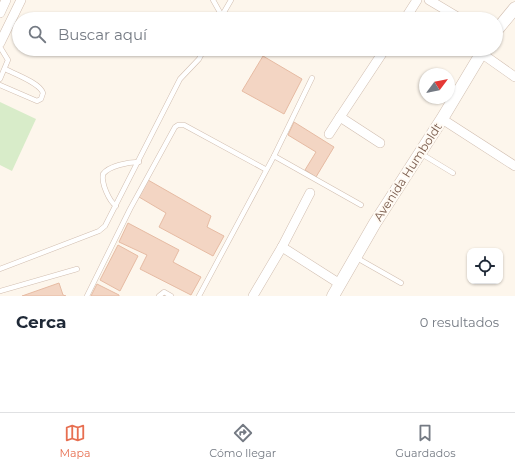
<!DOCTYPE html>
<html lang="es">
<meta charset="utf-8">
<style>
:root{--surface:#fff;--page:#f2f2f3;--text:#1f2937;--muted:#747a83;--line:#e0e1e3;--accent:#e76f51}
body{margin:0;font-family:Montserrat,sans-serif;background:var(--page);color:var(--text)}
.controls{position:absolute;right:12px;bottom:12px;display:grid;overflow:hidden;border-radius:8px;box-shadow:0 1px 3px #0004}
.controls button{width:36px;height:36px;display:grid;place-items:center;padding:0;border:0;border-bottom:1px solid var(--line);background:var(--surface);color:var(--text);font:20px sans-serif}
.compass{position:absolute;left:419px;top:68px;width:36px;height:36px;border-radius:50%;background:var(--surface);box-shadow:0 1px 3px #0004;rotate:58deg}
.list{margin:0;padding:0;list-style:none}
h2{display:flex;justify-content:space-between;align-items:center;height:52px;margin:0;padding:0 16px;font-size:17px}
h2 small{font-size:13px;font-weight:400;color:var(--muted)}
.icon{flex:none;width:22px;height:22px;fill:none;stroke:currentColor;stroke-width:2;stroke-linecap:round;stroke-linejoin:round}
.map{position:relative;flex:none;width:515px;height:296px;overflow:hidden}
.search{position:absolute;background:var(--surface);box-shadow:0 1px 3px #0004;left:12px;right:12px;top:12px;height:44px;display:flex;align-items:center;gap:10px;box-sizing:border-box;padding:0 14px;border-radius:22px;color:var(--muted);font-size:15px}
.sheet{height:116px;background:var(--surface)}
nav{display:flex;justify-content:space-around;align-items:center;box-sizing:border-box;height:56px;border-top:1px solid var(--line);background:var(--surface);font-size:11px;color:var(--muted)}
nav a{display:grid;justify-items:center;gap:2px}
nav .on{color:var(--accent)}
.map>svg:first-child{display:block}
.green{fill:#d8ecc9}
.building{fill:#f3d5c3;stroke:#e6bba3}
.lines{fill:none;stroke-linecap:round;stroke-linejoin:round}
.service-casing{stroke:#d1beb0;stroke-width:5.5}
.minor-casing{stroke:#d1beb0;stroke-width:10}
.tertiary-casing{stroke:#d1beb0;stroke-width:13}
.service{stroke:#fff;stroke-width:4.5}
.minor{stroke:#fff;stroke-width:9}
.tertiary{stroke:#fff;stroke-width:12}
.labels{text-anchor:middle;stroke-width:4;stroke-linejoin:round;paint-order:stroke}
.street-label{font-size:12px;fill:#7a5c4d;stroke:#fffaf3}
</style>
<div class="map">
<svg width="515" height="296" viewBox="0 0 515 296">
<rect width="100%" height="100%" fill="#fdf6ec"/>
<polygon class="green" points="0,102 36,119 12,171 0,165"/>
<g class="building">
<polygon points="263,56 302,79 284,114 242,91"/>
<polygon points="294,122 334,147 316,177 305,170 316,152 288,135"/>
<polygon points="148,180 211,216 207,227 224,236 213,256 159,227 166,213 139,197"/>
<polygon points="128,223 179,250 173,262 201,277 191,295 140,269 147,255 119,242"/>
<polygon points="118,245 138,256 120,291 100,280"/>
<polygon points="59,283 63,295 66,296 22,296"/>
<polygon points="97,284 119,295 119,296 91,296"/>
</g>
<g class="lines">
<g class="service-casing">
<g id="service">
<polyline points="213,0 222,16"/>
<polyline points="220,19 231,0"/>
<polyline points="0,47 8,60 0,79"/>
<path d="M 0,85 L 37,101 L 41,99 L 43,93 C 40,83 15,74 5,69"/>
<polyline points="420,153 453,173"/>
<polyline points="274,156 361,205"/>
<path d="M 116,206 C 109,201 101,183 103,174 C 109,166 128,162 139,162"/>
<polyline points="357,258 401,283"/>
<polyline points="0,269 99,231 105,226 180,79 199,59 204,49"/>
<polyline points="0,291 77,269"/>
<polyline points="87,296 130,209 175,127 178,125 184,125 265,169"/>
<polyline points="159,296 164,292 171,296"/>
<polyline points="199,296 274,156 312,78"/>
</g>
</g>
<g class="minor-casing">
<g id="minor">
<polyline points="429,0 461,19"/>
<polyline points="0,13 6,0"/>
<polyline points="405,19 417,0"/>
<polyline points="0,43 21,0"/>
<polyline points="481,53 515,77"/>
<polyline points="442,119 515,166"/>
<polyline points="329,134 340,117"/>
<polyline points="380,143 340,117 385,49"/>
<polyline points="282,247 340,284"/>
<polyline points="253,296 282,247 310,193"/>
</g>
</g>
<g class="tertiary-casing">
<g id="tertiary">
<polyline points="496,31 515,8"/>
<polyline points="333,296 375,223 442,119 484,49"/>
</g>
</g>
<use href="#service" class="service"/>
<use href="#minor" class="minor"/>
<use href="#tertiary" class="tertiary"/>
</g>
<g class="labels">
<g class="street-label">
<text transform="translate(408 172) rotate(-57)" y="4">Avenida Humboldt</text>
</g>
</g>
</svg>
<div class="controls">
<button><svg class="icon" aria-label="locate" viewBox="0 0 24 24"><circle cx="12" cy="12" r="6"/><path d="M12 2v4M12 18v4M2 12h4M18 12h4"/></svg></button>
</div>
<svg class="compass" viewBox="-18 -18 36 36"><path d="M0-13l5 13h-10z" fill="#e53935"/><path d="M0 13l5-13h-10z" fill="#747a83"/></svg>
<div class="search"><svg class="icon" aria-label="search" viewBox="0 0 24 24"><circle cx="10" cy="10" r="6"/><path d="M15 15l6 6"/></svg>Buscar aquí</div>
</div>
<section class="sheet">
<h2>Cerca<small>0 resultados</small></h2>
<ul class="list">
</ul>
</section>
<nav>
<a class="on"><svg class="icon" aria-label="map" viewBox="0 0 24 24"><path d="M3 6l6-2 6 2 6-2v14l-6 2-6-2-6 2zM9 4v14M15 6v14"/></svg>Mapa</a>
<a><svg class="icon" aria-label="directions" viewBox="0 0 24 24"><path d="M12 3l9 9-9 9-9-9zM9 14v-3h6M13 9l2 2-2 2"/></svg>Cómo llegar</a>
<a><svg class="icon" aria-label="saved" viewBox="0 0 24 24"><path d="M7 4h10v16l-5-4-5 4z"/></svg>Guardados</a>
</nav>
